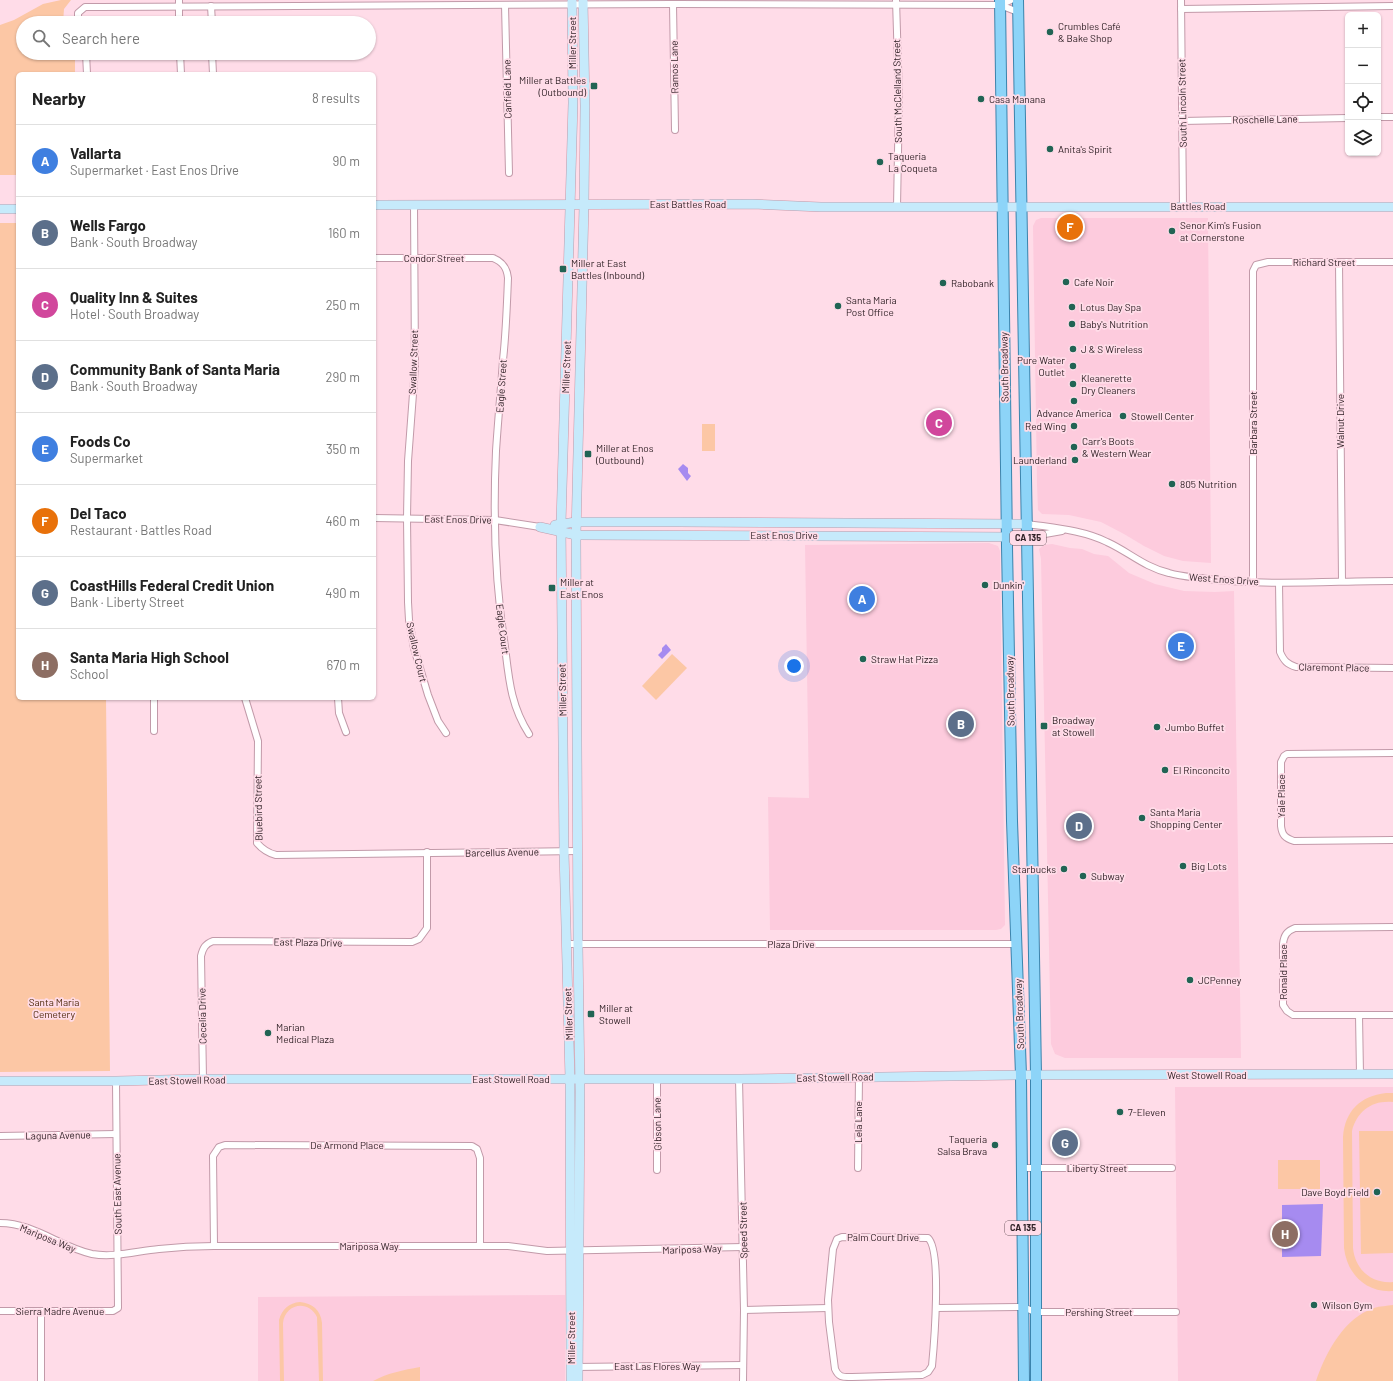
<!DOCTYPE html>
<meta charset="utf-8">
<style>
:root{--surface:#fff;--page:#f6f6f6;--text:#222;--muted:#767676;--line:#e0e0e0;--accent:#b45309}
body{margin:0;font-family:Barlow,sans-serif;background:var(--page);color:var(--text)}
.controls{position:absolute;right:12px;top:12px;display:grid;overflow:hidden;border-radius:6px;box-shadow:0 1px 3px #0004}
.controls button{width:36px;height:36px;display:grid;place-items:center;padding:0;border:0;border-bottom:1px solid var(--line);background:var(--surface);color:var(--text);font:20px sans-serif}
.you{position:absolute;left:794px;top:666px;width:14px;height:14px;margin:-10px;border:3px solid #fff;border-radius:50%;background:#1a73e8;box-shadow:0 0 0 6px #1a73e833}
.badge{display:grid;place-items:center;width:26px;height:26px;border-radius:50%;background:var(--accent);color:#fff;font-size:13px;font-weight:700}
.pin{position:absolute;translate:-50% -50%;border:2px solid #fff;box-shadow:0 1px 4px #0006}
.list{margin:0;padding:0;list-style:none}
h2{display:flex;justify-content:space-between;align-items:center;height:52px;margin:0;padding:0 16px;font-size:17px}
h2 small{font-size:13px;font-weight:400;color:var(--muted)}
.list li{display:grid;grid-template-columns:26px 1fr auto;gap:12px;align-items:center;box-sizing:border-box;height:72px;padding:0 16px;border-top:1px solid var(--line)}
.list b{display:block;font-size:15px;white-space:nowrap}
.list p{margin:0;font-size:13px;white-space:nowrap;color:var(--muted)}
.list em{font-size:13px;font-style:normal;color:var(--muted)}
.icon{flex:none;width:22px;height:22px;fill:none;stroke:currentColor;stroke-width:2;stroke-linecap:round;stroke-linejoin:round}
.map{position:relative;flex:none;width:1393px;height:1381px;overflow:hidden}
.search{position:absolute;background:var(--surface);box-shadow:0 1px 3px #0004;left:16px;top:16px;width:360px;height:44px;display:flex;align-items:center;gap:10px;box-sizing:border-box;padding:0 14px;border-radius:22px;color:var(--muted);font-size:15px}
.panel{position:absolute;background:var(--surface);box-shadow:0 1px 3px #0004;left:16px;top:72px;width:360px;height:628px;border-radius:6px}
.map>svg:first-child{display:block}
.built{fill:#fdcbdd}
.green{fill:#fcc7a5}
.water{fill:#a68bf0}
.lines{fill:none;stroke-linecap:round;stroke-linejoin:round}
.street-casing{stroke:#c29aa9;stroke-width:8}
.secondary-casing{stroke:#c29aa9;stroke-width:10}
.primary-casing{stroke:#3c84ac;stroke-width:12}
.street{stroke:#fff;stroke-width:6}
.secondary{stroke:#c6eafb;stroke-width:9}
.primary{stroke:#8dd4f8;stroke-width:10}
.poi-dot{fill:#216454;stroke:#ffdce8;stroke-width:1.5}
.labels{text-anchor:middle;stroke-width:3.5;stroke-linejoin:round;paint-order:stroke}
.shield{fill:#ffdce8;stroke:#705a62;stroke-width:1}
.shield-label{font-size:9px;font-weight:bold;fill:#322328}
.poi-label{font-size:10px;fill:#322328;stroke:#ffdce8;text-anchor:start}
.street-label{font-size:10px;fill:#322328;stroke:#ffdce8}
.park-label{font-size:10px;fill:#4f290b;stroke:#ffdce8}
</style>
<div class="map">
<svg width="1393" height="1381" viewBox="0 0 1393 1381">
<rect width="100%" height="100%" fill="#ffdce8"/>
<g class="built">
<polygon points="1041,218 1208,218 1211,563 1183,561 1164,556 1144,546 1124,534 1101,522 1069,515 1042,514 1038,510 1037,484 1033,226 1036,220"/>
<polygon points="989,543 998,546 1000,551 1005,925 1001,929 996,930 770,930 768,797 809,798 805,545"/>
<polygon points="1052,544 1070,548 1082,549 1094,554 1108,556 1129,573 1155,584 1184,591 1215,592 1234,591 1241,1058 1065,1058 1055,1054 1051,1044 1041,559 1039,549 1044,545"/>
<polygon points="1175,1087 1393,1087 1393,1381 1178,1381"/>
<polygon points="565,1295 565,1381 258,1381 258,1297"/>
</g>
<g class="green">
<polygon points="61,0 71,0 64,9 63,23 23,23 23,53 75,53 75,74 18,74 18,175 0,175 0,25 14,20 43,4"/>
<polygon points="0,223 18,223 18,698 106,698 110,1071 0,1072"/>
<rect x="702" y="424" width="13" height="27"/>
<polygon points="672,654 687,668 656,700 642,686"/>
<path d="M 1386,1093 L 1393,1093 L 1393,1102 C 1372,1100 1357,1111 1352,1131 L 1353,1248 C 1355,1269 1371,1284 1393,1282 L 1393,1291 C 1366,1293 1347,1274 1344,1248 L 1343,1137 C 1345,1111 1360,1096 1386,1093 Z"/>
<polygon points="1359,1131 1393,1131 1393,1253 1361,1254"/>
<rect x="1278" y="1160" width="42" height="29"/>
<path d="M 300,1302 C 312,1303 321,1310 322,1323 L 323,1381 L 319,1381 L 317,1317 C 308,1299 285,1304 283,1323 L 284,1381 L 280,1381 L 279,1320 C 282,1309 289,1303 300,1302 Z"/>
<path d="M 1393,1305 L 1393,1381 L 1316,1381 C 1326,1352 1344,1318 1374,1308 C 1380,1306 1387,1306 1393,1305 Z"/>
<path d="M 420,1367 L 420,1381 L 373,1381 C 388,1373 403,1370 420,1367 Z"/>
</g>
<g class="water">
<polygon points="683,464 688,468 688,473 691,476 687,481 678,469"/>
<polygon points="666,644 671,650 662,659 658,655 662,651 662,648"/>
<polygon points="1323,1204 1321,1256 1282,1257 1282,1205"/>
</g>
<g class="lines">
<g class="street-casing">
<g id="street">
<polyline points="179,0 179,23"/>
<polyline points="896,0 899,97 897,207"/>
<polyline points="1181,0 1183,206"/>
<polyline points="673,4 675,130"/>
<polyline points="505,5 509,173"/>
<polyline points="1000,5 1011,0"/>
<polyline points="211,6 212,23"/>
<polyline points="1181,9 1393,6"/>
<polyline points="78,23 78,13 85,7 100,7 673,4 1000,5 1018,12"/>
<polyline points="86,53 87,74"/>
<polyline points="180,53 181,74"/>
<polyline points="212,53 213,74"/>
<polyline points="1378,117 1393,117"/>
<polyline points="1182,121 1348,118"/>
<polyline points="414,205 415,367 408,461 407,518 408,602 409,620 414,648 428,695 438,721 446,733"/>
<path d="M 374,258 L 493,258 C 503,262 507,268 508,278 C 507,305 506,333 503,360 C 501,390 498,420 496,451 C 493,516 495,583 505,647 C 509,680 511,706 529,734"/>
<polyline points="1339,262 1342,581"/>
<polyline points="374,518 495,520 540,527"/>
<path d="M 1028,524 C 1054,528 1083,530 1107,542 C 1129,552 1144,567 1169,573 C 1182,577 1195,577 1208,579 C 1269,586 1332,581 1393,581"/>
<polyline points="1028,537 1062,531"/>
<polyline points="1253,582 1253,271 1256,265 1268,262 1393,262"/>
<path d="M 1279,583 L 1280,652 C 1284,661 1287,664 1296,667 L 1393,668"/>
<path d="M 245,698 L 258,741 L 257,843 C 263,850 268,853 276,855 L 578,851"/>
<polyline points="338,698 339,713 346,732"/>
<polyline points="154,731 154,698"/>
<path d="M 1393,753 L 1287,754 L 1284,756 L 1281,762 L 1281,826 C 1282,835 1285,838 1294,841 L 1393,840"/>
<path d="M 1393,927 L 1295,928 C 1287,931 1284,935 1283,944 L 1283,1005 L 1287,1011 L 1293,1015 L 1393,1015"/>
<polyline points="566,944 1016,944"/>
<polyline points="1359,1015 1360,1074"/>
<path d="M 203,1079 L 201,956 C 203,948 205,944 213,941 L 412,942 L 419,939 L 427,928 L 427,852"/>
<polyline points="657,1079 657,1170"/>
<polyline points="739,1079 744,1310 743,1381"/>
<polyline points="0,1136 116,1134"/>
<polyline points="858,1168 859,1077"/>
<polyline points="1022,1168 1172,1168"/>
<path d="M 0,1223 C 34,1223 60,1247 92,1254 C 114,1258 137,1251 159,1249 C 177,1247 196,1246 214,1246 L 508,1246 L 547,1251 L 743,1247"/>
<path d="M 842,1237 L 928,1238 C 942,1250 934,1345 932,1366 L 928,1372 L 922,1375 L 852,1377 C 843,1377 839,1378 835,1369 L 829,1322 L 828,1300 L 833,1249 L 837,1239 Z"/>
<polyline points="214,1246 213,1156 219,1147 225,1145 472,1146 477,1149 480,1158 480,1246"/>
<polyline points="936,1308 1023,1307 1035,1312 1176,1312"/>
<polyline points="744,1310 828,1308"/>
<polyline points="0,1311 113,1311 118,1308 116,1081"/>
<polyline points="41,1311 41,1381"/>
<polyline points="575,1367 743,1365"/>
</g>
</g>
<g class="secondary-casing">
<g id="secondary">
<polyline points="374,205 753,204 821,207 1393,207"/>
<polyline points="0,209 18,209"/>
<polyline points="555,525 576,522 678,522 1028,524"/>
<polyline points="540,527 576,535 1028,537"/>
<polyline points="0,1081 116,1081 203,1079 739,1079 1021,1075 1393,1074"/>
<polyline points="571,1381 570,1079 564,851 561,524 573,103 572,0"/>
<polyline points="578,1381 580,1091 578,944 576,535 584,205 585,106 583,0"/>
</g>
</g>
<g class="primary-casing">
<g id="primary">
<polyline points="1000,0 1007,546 1012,821 1021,1075 1024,1381"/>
<polyline points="1018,0 1036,1075 1036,1381"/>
</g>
</g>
<use href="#street" class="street"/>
<use href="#secondary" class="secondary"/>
<use href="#primary" class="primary"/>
</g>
<g class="poi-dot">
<circle cx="1050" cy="32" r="4"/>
<rect x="590" y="82" width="8" height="8" rx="2"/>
<circle cx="981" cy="99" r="4"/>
<circle cx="1050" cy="149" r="4"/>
<circle cx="880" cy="162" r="4"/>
<circle cx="1172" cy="231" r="4"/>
<rect x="559" y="265" width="8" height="8" rx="2"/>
<circle cx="1066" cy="282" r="4"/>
<circle cx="943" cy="283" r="4"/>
<circle cx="838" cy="306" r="4"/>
<circle cx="1072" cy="307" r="4"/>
<circle cx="1072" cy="324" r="4"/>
<circle cx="1073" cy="349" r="4"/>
<circle cx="1073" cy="366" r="4"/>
<circle cx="1073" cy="384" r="4"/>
<circle cx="1074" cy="401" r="4"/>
<circle cx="1123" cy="416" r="4"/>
<circle cx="1074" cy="426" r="4"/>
<circle cx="1074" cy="447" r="4"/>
<rect x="584" y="450" width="8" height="8" rx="2"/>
<circle cx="1075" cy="460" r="4"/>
<circle cx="1172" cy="484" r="4"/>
<circle cx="985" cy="585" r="4"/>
<rect x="548" y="584" width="8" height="8" rx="2"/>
<circle cx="863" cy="659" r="4"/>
<rect x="1040" y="722" width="8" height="8" rx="2"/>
<circle cx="1157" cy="727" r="4"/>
<circle cx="1165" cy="770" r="4"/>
<circle cx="1142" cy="818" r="4"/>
<circle cx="1183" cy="866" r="4"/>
<circle cx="1064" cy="869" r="4"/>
<circle cx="1083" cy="876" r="4"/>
<circle cx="1190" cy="980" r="4"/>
<rect x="587" y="1010" width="8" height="8" rx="2"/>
<circle cx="268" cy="1033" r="4"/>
<circle cx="1120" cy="1112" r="4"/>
<circle cx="995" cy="1145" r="4"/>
<circle cx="1377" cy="1192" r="4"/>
<circle cx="1314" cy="1305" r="4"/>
</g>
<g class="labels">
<g class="shield">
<rect x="1010" y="531" width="36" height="14" rx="3"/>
<rect x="1005" y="1221" width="36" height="14" rx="3"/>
</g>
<g class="shield-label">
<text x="1028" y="541">CA 135</text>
<text x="1023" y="1231">CA 135</text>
</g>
<g class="poi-label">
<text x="1058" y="30">Crumbles Café<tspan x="1058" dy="12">&amp; Bake Shop</tspan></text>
<text x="586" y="84" text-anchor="end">Miller at Battles<tspan x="586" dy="12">(Outbound)</tspan></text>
<text x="989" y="103">Casa Manana</text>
<text x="1058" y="153">Anita's Spirit</text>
<text x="888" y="160">Taqueria<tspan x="888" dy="12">La Coqueta</tspan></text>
<text x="1180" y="229">Senor Kim's Fusion<tspan x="1180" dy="12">at Cornerstone</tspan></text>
<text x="571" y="267">Miller at East<tspan x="571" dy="12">Battles (Inbound)</tspan></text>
<text x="1074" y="286">Cafe Noir</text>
<text x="951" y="287">Rabobank</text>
<text x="846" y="304">Santa Maria<tspan x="846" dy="12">Post Office</tspan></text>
<text x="1080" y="311">Lotus Day Spa</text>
<text x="1080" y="328">Baby's Nutrition</text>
<text x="1081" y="353">J &amp; S Wireless</text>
<text x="1065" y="364" text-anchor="end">Pure Water<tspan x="1065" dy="12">Outlet</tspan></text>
<text x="1081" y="382">Kleanerette<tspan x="1081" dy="12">Dry Cleaners</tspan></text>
<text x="1074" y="417" text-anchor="middle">Advance America</text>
<text x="1131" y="420">Stowell Center</text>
<text x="1066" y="430" text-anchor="end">Red Wing</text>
<text x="1082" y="445">Carr's Boots<tspan x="1082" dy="12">&amp; Western Wear</tspan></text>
<text x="596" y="452">Miller at Enos<tspan x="596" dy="12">(Outbound)</tspan></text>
<text x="1067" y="464" text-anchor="end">Launderland</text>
<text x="1180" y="488">805 Nutrition</text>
<text x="560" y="586">Miller at<tspan x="560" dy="12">East Enos</tspan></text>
<text x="993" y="589">Dunkin'</text>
<text x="871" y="663">Straw Hat Pizza</text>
<text x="1052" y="724">Broadway<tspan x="1052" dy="12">at Stowell</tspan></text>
<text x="1165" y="731">Jumbo Buffet</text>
<text x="1173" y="774">El Rinconcito</text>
<text x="1150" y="816">Santa Maria<tspan x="1150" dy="12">Shopping Center</tspan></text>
<text x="1191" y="870">Big Lots</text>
<text x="1056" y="873" text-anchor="end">Starbucks</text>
<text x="1091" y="880">Subway</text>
<text x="1198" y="984">JCPenney</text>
<text x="599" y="1012">Miller at<tspan x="599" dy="12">Stowell</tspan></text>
<text x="276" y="1031">Marian<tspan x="276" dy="12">Medical Plaza</tspan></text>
<text x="1128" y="1116">7-Eleven</text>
<text x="987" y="1143" text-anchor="end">Taqueria<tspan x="987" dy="12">Salsa Brava</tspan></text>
<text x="1369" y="1196" text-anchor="end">Dave Boyd Field</text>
<text x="1322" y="1309">Wilson Gym</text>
</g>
<g class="street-label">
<text transform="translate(572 43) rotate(-90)" y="4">Miller Street</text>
<text transform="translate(674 67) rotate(-91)" y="4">Ramos Lane</text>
<text transform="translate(507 89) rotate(-91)" y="4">Canfield Lane</text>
<text transform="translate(897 91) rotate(-91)" y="4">South McClelland Street</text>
<text transform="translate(1182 103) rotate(-91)" y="4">South Lincoln Street</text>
<text transform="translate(1265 119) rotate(-1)" y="4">Roschelle Lane</text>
<text x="688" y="208">East Battles Road</text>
<text x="1198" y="210">Battles Road</text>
<text x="434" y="262">Condor Street</text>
<text x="1324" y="266">Richard Street</text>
<text transform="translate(413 362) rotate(-88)" y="4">Swallow Street</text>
<text transform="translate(566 367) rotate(-88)" y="4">Miller Street</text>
<text transform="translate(1004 367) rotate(-91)" y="4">South Broadway</text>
<text transform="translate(501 386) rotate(-86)" y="4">Eagle Street</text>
<text transform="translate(1340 421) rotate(-90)" y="4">Walnut Drive</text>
<text transform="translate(1253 423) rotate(-90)" y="4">Barbara Street</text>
<text transform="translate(458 519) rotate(1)" y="4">East Enos Drive</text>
<text x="784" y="539">East Enos Drive</text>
<text transform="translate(1224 579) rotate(4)" y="4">West Enos Drive</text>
<text transform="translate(503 629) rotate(83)" y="4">Eagle Court</text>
<text transform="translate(417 652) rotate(77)" y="4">Swallow Court</text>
<text transform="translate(1334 667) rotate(1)" y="4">Claremont Place</text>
<text transform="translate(562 690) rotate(-91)" y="4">Miller Street</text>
<text transform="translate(1010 691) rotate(-91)" y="4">South Broadway</text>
<text transform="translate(1281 796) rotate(-90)" y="4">Yale Place</text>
<text transform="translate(258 808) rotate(-91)" y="4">Bluebird Street</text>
<text transform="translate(502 852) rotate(-1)" y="4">Barcellus Avenue</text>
<text transform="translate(308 942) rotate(1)" y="4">East Plaza Drive</text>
<text x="791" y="948">Plaza Drive</text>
<text transform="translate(1283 972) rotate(-90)" y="4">Ronald Place</text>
<text transform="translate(568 1014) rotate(-92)" y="4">Miller Street</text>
<text transform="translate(1019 1014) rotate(-92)" y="4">South Broadway</text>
<text transform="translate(202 1016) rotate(-91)" y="4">Cecelia Drive</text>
<text x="1207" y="1079">West Stowell Road</text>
<text transform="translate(835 1077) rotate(-1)" y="4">East Stowell Road</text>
<text x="511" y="1083">East Stowell Road</text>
<text transform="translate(187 1080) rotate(-1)" y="4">East Stowell Road</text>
<text transform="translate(858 1122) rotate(-90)" y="4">Lela Lane</text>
<text transform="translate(657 1124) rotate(-91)" y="4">Gibson Lane</text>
<text transform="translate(58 1135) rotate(-1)" y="4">Laguna Avenue</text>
<text x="347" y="1149">De Armond Place</text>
<text x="1097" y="1172">Liberty Street</text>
<text transform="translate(117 1194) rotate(-91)" y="4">South East Avenue</text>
<text transform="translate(743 1230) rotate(-91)" y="4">Speed Street</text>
<text x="883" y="1241">Palm Court Drive</text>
<text transform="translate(48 1238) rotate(22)" y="4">Mariposa Way</text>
<text x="369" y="1250">Mariposa Way</text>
<text transform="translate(692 1249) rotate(-2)" y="4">Mariposa Way</text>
<text x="60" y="1315">Sierra Madre Avenue</text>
<text x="1099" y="1316">Pershing Street</text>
<text transform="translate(571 1338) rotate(-90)" y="4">Miller Street</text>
<text x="657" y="1370">East Las Flores Way</text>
</g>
<g class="park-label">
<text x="54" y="1006">Santa Maria<tspan x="54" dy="12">Cemetery</tspan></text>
</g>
</g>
</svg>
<div class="controls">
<button>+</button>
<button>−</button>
<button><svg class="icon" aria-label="locate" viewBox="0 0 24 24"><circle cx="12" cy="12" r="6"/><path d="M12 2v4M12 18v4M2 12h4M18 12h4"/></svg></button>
<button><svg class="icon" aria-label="layers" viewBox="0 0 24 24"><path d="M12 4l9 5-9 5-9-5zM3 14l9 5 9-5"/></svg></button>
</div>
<div class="you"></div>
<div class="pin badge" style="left:862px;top:599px;background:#3f7fe0">A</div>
<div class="pin badge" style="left:961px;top:724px;background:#5c6f8a">B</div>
<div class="pin badge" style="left:939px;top:423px;background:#d1479c">C</div>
<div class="pin badge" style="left:1079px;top:826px;background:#5c6f8a">D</div>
<div class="pin badge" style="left:1181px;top:646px;background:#3f7fe0">E</div>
<div class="pin badge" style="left:1070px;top:227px;background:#e8710a">F</div>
<div class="pin badge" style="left:1065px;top:1143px;background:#5c6f8a">G</div>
<div class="pin badge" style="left:1285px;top:1234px;background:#8d6e63">H</div>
<div class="search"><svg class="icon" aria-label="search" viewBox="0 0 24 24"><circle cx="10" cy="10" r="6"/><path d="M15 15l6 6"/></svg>Search here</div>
<section class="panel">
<h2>Nearby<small>8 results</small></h2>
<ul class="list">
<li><span class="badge" style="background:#3f7fe0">A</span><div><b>Vallarta</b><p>Supermarket · East Enos Drive</p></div><em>90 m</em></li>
<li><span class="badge" style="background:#5c6f8a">B</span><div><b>Wells Fargo</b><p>Bank · South Broadway</p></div><em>160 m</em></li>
<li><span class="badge" style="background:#d1479c">C</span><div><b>Quality Inn &amp; Suites</b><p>Hotel · South Broadway</p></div><em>250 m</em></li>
<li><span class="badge" style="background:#5c6f8a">D</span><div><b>Community Bank of Santa Maria</b><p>Bank · South Broadway</p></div><em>290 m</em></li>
<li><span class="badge" style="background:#3f7fe0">E</span><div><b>Foods Co</b><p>Supermarket</p></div><em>350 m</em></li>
<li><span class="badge" style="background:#e8710a">F</span><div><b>Del Taco</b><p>Restaurant · Battles Road</p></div><em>460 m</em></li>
<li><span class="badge" style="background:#5c6f8a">G</span><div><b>CoastHills Federal Credit Union</b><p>Bank · Liberty Street</p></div><em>490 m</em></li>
<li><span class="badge" style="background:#8d6e63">H</span><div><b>Santa Maria High School</b><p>School</p></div><em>670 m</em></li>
</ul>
</section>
</div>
